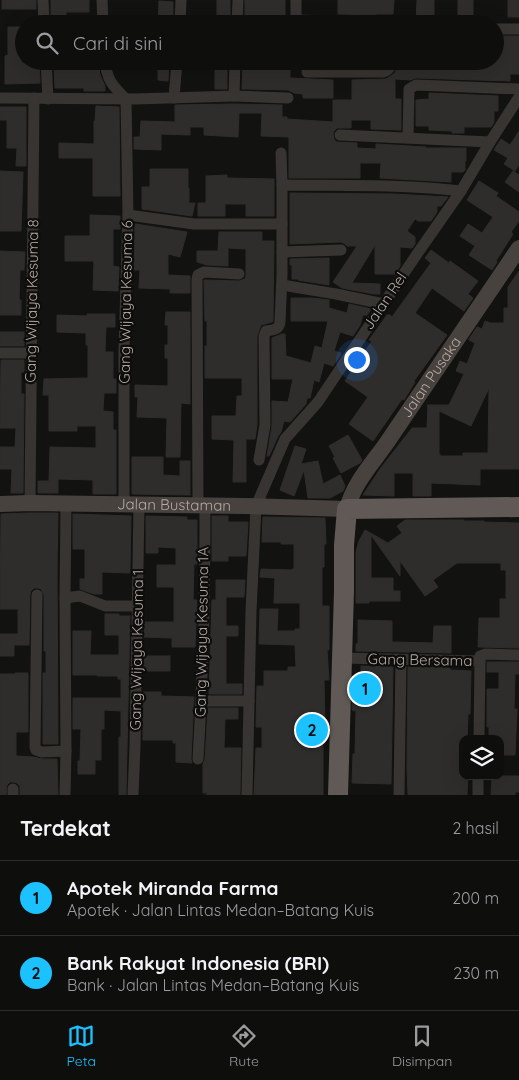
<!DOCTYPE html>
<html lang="id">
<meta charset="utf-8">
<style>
:root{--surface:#0e0e0d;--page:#1c1c1b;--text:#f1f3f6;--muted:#9b9c9d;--line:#2e2e2e;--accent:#1cc1ff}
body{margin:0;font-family:Quicksand,sans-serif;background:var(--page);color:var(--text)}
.controls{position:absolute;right:15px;bottom:15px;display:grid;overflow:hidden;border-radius:10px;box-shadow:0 5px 20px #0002}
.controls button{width:45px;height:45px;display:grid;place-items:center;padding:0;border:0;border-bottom:1px solid var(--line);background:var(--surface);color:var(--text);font:25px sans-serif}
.you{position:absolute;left:356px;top:359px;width:18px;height:18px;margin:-12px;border:4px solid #fff;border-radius:50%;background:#1a73e8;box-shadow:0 0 0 8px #1a73e833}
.badge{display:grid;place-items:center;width:32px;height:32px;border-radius:50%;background:var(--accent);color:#111;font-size:16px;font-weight:700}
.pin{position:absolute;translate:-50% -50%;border:2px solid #fff;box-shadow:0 1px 5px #0006}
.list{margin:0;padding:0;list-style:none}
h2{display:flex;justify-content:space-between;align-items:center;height:65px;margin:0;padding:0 20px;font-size:21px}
h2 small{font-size:16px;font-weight:400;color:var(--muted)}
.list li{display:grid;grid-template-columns:32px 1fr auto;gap:15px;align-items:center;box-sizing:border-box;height:75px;padding:0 20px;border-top:1px solid var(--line)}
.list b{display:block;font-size:19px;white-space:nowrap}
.list p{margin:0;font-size:16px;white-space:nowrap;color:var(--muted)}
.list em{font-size:16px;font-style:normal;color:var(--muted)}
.icon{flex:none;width:28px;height:28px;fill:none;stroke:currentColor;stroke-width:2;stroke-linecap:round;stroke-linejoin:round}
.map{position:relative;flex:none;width:519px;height:795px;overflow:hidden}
.search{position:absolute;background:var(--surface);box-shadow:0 5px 20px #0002;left:15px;right:15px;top:15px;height:55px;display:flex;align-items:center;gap:12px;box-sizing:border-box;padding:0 18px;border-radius:28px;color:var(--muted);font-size:19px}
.sheet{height:215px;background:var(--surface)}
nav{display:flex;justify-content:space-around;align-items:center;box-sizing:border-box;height:70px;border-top:1px solid var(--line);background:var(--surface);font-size:14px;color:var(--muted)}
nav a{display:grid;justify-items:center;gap:2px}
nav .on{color:var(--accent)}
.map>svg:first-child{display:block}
.building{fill:#2f2d2c;stroke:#2f2d2a;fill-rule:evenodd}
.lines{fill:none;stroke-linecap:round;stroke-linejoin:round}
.minor{stroke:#383431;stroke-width:11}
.secondary{stroke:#48423f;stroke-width:16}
.trunk{stroke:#605955;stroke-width:20}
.labels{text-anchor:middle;stroke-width:4.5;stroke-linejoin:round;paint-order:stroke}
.street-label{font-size:15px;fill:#b4a7a1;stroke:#0d0d0c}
</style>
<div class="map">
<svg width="519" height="795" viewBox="0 0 519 795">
<rect width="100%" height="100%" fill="#121211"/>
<g class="building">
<rect x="2" y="0" width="34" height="9"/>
<polygon points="51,0 89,0 89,12 66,12 66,24 51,24"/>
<polygon points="217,0 230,0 230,21 217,20"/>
<rect x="245" y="0" width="40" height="24"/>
<polygon points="338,0 394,0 393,14 376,14 376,15 338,14"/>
<polygon points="417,0 434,0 434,24 416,24"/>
<rect x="458" y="0" width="15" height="20"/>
<rect x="508" y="0" width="11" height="17"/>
<polygon points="159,1 173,2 173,24 158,24"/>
<polygon points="8,27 24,27 24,41 22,41 22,63 39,63 40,83 5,84 5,56 8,55"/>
<polygon points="495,36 519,36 519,74 510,74 510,81 416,78 410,80 395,79 395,99 401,99 401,130 371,129 371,120 351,120 351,128 337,128 334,131 333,134 334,139 336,142 357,143 357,148 376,149 376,144 426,147 426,148 466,148 466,161 465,161 465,170 463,172 451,172 451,182 380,178 381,163 360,163 360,178 289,178 289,137 261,136 262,113 239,113 238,137 204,135 204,127 190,127 190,135 161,134 161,150 134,149 134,137 140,137 141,121 175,122 175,105 234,104 282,105 282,117 287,117 287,119 333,122 333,100 352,100 352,80 386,79 395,73 399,62 495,63"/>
<polygon points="86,61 98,61 100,75 105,86 105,91 84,91 84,88 55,88 54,66 86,65"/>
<polygon points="158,61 169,61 168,81 158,80"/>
<polygon points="243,61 290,61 290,78 333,80 333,98 303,98 303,94 294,93 288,90 242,89"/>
<polygon points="307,61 384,61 382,64 307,64"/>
<rect x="215" y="67" width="12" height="22"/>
<polygon points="429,93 498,96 498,111 494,111 494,122 491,127 464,127 464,133 452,133 452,131 429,130 429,126 416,126 416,100 429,99"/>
<polygon points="96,106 119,107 120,196 93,196 93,158 59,158 59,143 94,144 94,121 95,121"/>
<polygon points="0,107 26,107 26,166 16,166 17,148 7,148 7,120 0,120"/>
<polygon points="519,131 519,165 515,171 504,164 508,158 494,150 501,139 510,145"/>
<polygon points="150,169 188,169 188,188 189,188 189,203 195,203 192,216 142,209 142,187 150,187"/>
<polygon points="0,171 23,172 21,231 0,231"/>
<polygon points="513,171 519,175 519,192 505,182"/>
<polygon points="227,175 227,178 274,179 274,216 246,216 246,204 225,204 225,216 198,216 198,203 206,203 206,176"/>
<polygon points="479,181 498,193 496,196 519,212 519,221 511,232 513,234 496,261 497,262 492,270 469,255 475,246 460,236 468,224 482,233 493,217 467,200"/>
<polygon points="290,193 394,194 448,197 441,206 437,206 437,212 431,221 418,221 415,219 407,231 415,237 415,244 412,248 400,247 400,266 395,274 375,274 375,245 352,283 380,284 380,294 374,294 342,288 333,282 357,246 347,246 345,244 341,242 290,244"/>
<polygon points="90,215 120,216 120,229 113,229 113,266 119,267 118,291 93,290 94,261 65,261 65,236 90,236"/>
<polygon points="135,224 187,232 180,257 168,254 168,275 190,276 190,293 170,293 170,289 139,288 140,270 134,270"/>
<polygon points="219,232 262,232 262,241 274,241 273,321 272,322 261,325 257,336 257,424 255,439 246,439 246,482 233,482 234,440 212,439 212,416 236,416 237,396 242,396 242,378 205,378 205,346 207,346 207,321 205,321 204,280 239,281 245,279 246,275 246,249 228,248 228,266 207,265 197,262 197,251 218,251"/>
<polygon points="431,250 449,263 450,261 478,281 468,294 473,298 464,311 432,288 415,313 447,335 414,381 415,382 404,400 402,399 373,441 349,424 368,397 345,381 372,341 369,340 387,315 390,315 392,317 431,263 425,258"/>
<polygon points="0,251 25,252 24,270 20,270 19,300 21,300 21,315 0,315"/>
<polygon points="329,258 329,285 298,280 298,279 292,279 292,265 290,265 290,259"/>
<path d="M 519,271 L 519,469 L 480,469 L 480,485 L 431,483 L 431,496 L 413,496 L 413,473 L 394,473 L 394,496 L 363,495 L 380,469 L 412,428 L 427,428 L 428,405 L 427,405 L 449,405 L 464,374 L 456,371 L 460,361 L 467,364 L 475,343 L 469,340 L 469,339 L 477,327 L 482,329 L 485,321 L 490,323 L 504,323 L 504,308 L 508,308 L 508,287 ZM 489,388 L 488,453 L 463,453 L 463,456 L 440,456 L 440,454 L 439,454 L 439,411 L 471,426 Z"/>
<polygon points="291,298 312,298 329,300 329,308 347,313 349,304 371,309 367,315 363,315 360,325 353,336 340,332 334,351 341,353 340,356 333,366 324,363 319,382 314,380 310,398 307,398 306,404 290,422 284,421 281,432 278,436 269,456 267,456 272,426 272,401 288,402 293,379 272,379 272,338 282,334 285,334 286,356 311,363 315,346 322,348 328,321 291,321"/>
<polygon points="166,312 190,312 190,404 181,403 180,457 166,457 167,418 137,417 138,397 135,397 135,385 168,386 168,358 165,358 165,345 168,345 168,325 165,325"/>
<polygon points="87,314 115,314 115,327 106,327 105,352 113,352 113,379 116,379 116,393 104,393 103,411 113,412 113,430 116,430 116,494 93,494 93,480 58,479 58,493 38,493 38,481 49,481 50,447 96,448 96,426 77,426 77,431 49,431 49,395 43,395 44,379 88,378 88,345 86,345 86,333 57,332 57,315 87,316"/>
<rect x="0" y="332" width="24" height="14"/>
<polygon points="1,360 24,360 24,372 21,372 21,394 24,394 23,493 11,493 12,469 0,469 0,447 15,447 16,428 0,428"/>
<polygon points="348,435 362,460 360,463 341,473 333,458 335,457 329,446"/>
<polygon points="295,446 306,449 301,464 318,461 323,484 340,475 345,486 343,491 330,498 308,498 304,470 294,496 280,490"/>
<polygon points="132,457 163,457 163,475 180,476 180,461 190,461 190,495 132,494"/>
<polygon points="30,513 58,513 57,569 58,744 43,744 43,673 46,673 46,651 44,651 44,595 41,589 38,588 34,588 31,591 30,594 29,645 14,645 14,656 0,656 0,634 18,634 18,609 0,609 1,514"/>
<polygon points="73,514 131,516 130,573 102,572 102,594 94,594 80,589 80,579 85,579 85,549 73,549"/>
<polygon points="146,516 187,517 187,520 197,520 197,564 194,564 193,600 197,600 195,647 172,647 172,638 144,637 145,622 174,622 174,587 157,587 157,565 176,565 176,548 158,547 158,553 146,553"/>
<polygon points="212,516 228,516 228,522 248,522 246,556 228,556 228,561 212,561"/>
<polygon points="263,517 325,518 326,544 324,544 324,567 322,567 322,606 329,606 329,650 327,650 329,680 324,680 325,726 321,726 321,743 323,743 323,795 254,795 256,748 262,748 262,727 256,727 257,686 264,686 264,671 288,671 288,667 296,667 295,645 259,644 260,609 278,609 277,631 295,631 295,629 300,629 300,603 274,603 275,578 260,577 261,569 292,570 292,569 294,569 294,544 281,544 281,542 262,542"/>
<polygon points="405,520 464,520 464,521 484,521 484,522 519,523 519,648 478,647 479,618 500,618 500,599 506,599 506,570 501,570 501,563 457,563 433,580 438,587 425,596 400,561 400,576 371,535 371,578 393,578 393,591 400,591 400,601 369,601 369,603 356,603 356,552 359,541 365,530 388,543 402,533 397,526"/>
<polygon points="216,580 245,580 244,597 226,597 226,626 238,626 238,636 226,636 226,684 242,684 242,694 209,694 212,600 216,600"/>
<polygon points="105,614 119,614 119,616 130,616 126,795 119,795 119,737 121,737 121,711 104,710 104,729 101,729 101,760 95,760 95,774 78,774 78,761 80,761 81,729 73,729 73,698 121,698 121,679 118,679 118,676 97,676 97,675 73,675 73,631 91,631 90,655 119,655 119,635 105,635"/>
<polygon points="358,620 392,621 392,642 433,643 434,626 451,626 451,653 356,651 356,644 358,644"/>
<rect x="144" y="656" width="26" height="15"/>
<polygon points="487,662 519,662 519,674 515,674 514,709 517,709 515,755 500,755 500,739 489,739 489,727 487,727 487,689 499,689 499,672 487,672"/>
<polygon points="361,666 393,667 391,784 352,783 353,754 355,754 356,711 352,710 353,681 361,681"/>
<polygon points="408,667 450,668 450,670 471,671 470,714 468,714 467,739 463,739 463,776 468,776 467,795 408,795 407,768"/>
<polygon points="15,673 28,673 28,732 16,732 16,756 33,757 42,759 57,759 58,795 20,795 20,786 17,783 13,782 10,782 7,785 6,795 0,795 0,674 15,674"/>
<polygon points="143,692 161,692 161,696 194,697 191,759 192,763 176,762 176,743 173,743 173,740 143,740"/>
<polygon points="208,708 238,708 238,719 225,719 224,748 241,748 240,795 206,795 207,793 203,793 203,764 205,759"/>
<polygon points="492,776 519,776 519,792 515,792 515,795 491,795"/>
</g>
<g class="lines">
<g class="minor">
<polyline points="43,0 44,24"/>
<polyline points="102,0 103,24"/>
<polyline points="296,0 296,24"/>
<polyline points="297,20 372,22 381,24"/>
<polyline points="180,24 181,0"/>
<polyline points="237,24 238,0"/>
<polyline points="495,29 519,29"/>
<polyline points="46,61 48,99"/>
<path d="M 105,61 C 107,81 113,86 126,99 L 128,215 L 124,350 L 124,505"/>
<path d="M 307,72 L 383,72 C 389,70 390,68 392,61"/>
<polyline points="234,96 288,98"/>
<polyline points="0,98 135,99 234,96 235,61"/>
<polyline points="174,98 177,61"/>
<polyline points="340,135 490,142"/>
<polyline points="408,137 409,89 416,85 519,89"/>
<polyline points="281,153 282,185"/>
<polyline points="128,215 194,224 282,224"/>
<polyline points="282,252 341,250"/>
<polyline points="282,285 336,294 384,304"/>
<polyline points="0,353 31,353"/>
<path d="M 259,460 L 265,425 L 264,336 L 266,331 C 273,330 279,330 280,322 L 282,275 L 282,185 C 342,186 401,184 461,191"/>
<polyline points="30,503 34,98"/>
<polyline points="198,505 197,279 198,275 204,272 239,274"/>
<polyline points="37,595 35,747 36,750 42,752 66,751"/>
<polyline points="65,599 72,597 80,596 105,606 137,606"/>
<polyline points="342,658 480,661 479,739"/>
<polyline points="480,661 480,656 485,654 519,655"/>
<polyline points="202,701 249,701"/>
<path d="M 198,759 C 203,675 205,590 205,506"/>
<polyline points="13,789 13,795"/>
<polyline points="65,795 66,751 65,599 66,504"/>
<polyline points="133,795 135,746 139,505"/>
<polyline points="247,795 251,611 256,506 285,439 318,402 417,254 461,191 490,142 519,97"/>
<polyline points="399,795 401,660"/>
<polyline points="478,795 478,776"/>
</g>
<path class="secondary" id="s1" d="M 0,504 L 30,503 L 244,506 L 347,509 C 354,481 375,461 390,438 C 433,374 476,312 519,248"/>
<polyline class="trunk" points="338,795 344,591 344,545 347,509 519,507"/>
</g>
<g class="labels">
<g class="street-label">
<text transform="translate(32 301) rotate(-89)" y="5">Gang Wijaya Kesuma 8</text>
<text transform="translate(385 301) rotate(-56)" y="5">Jalan Rel</text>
<text transform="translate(126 302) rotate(-89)" y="5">Gang Wijaya Kesuma 6</text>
<text dy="5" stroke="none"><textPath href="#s1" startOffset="504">Jalan Pusaka</textPath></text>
<text dy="5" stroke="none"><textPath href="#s1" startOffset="174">Jalan Bustaman</textPath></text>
<text transform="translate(202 632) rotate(-89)" y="5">Gang Wijaya Kesuma 1A</text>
<text transform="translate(137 650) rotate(-89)" y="5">Gang Wijaya Kesuma 1</text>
<text transform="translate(420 660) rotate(1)" y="5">Gang Bersama</text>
</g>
</g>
</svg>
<div class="controls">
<button><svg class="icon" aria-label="layers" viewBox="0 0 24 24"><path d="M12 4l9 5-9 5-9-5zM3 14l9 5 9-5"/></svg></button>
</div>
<div class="you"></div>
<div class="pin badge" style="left:365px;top:689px">1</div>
<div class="pin badge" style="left:312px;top:730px">2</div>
<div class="search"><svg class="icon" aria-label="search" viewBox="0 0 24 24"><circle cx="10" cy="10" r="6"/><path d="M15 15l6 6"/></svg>Cari di sini</div>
</div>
<section class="sheet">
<h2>Terdekat<small>2 hasil</small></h2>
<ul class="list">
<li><span class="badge">1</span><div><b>Apotek Miranda Farma</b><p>Apotek · Jalan Lintas Medan–Batang Kuis</p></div><em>200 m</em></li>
<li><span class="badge">2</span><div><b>Bank Rakyat Indonesia (BRI)</b><p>Bank · Jalan Lintas Medan–Batang Kuis</p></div><em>230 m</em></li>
</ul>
</section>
<nav>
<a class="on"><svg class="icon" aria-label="map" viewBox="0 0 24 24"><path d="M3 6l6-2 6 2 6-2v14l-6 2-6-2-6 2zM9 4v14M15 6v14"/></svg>Peta</a>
<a><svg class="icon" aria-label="directions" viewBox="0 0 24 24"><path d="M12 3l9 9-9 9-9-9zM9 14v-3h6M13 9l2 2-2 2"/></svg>Rute</a>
<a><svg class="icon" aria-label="saved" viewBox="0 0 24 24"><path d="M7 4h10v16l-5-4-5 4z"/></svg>Disimpan</a>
</nav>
